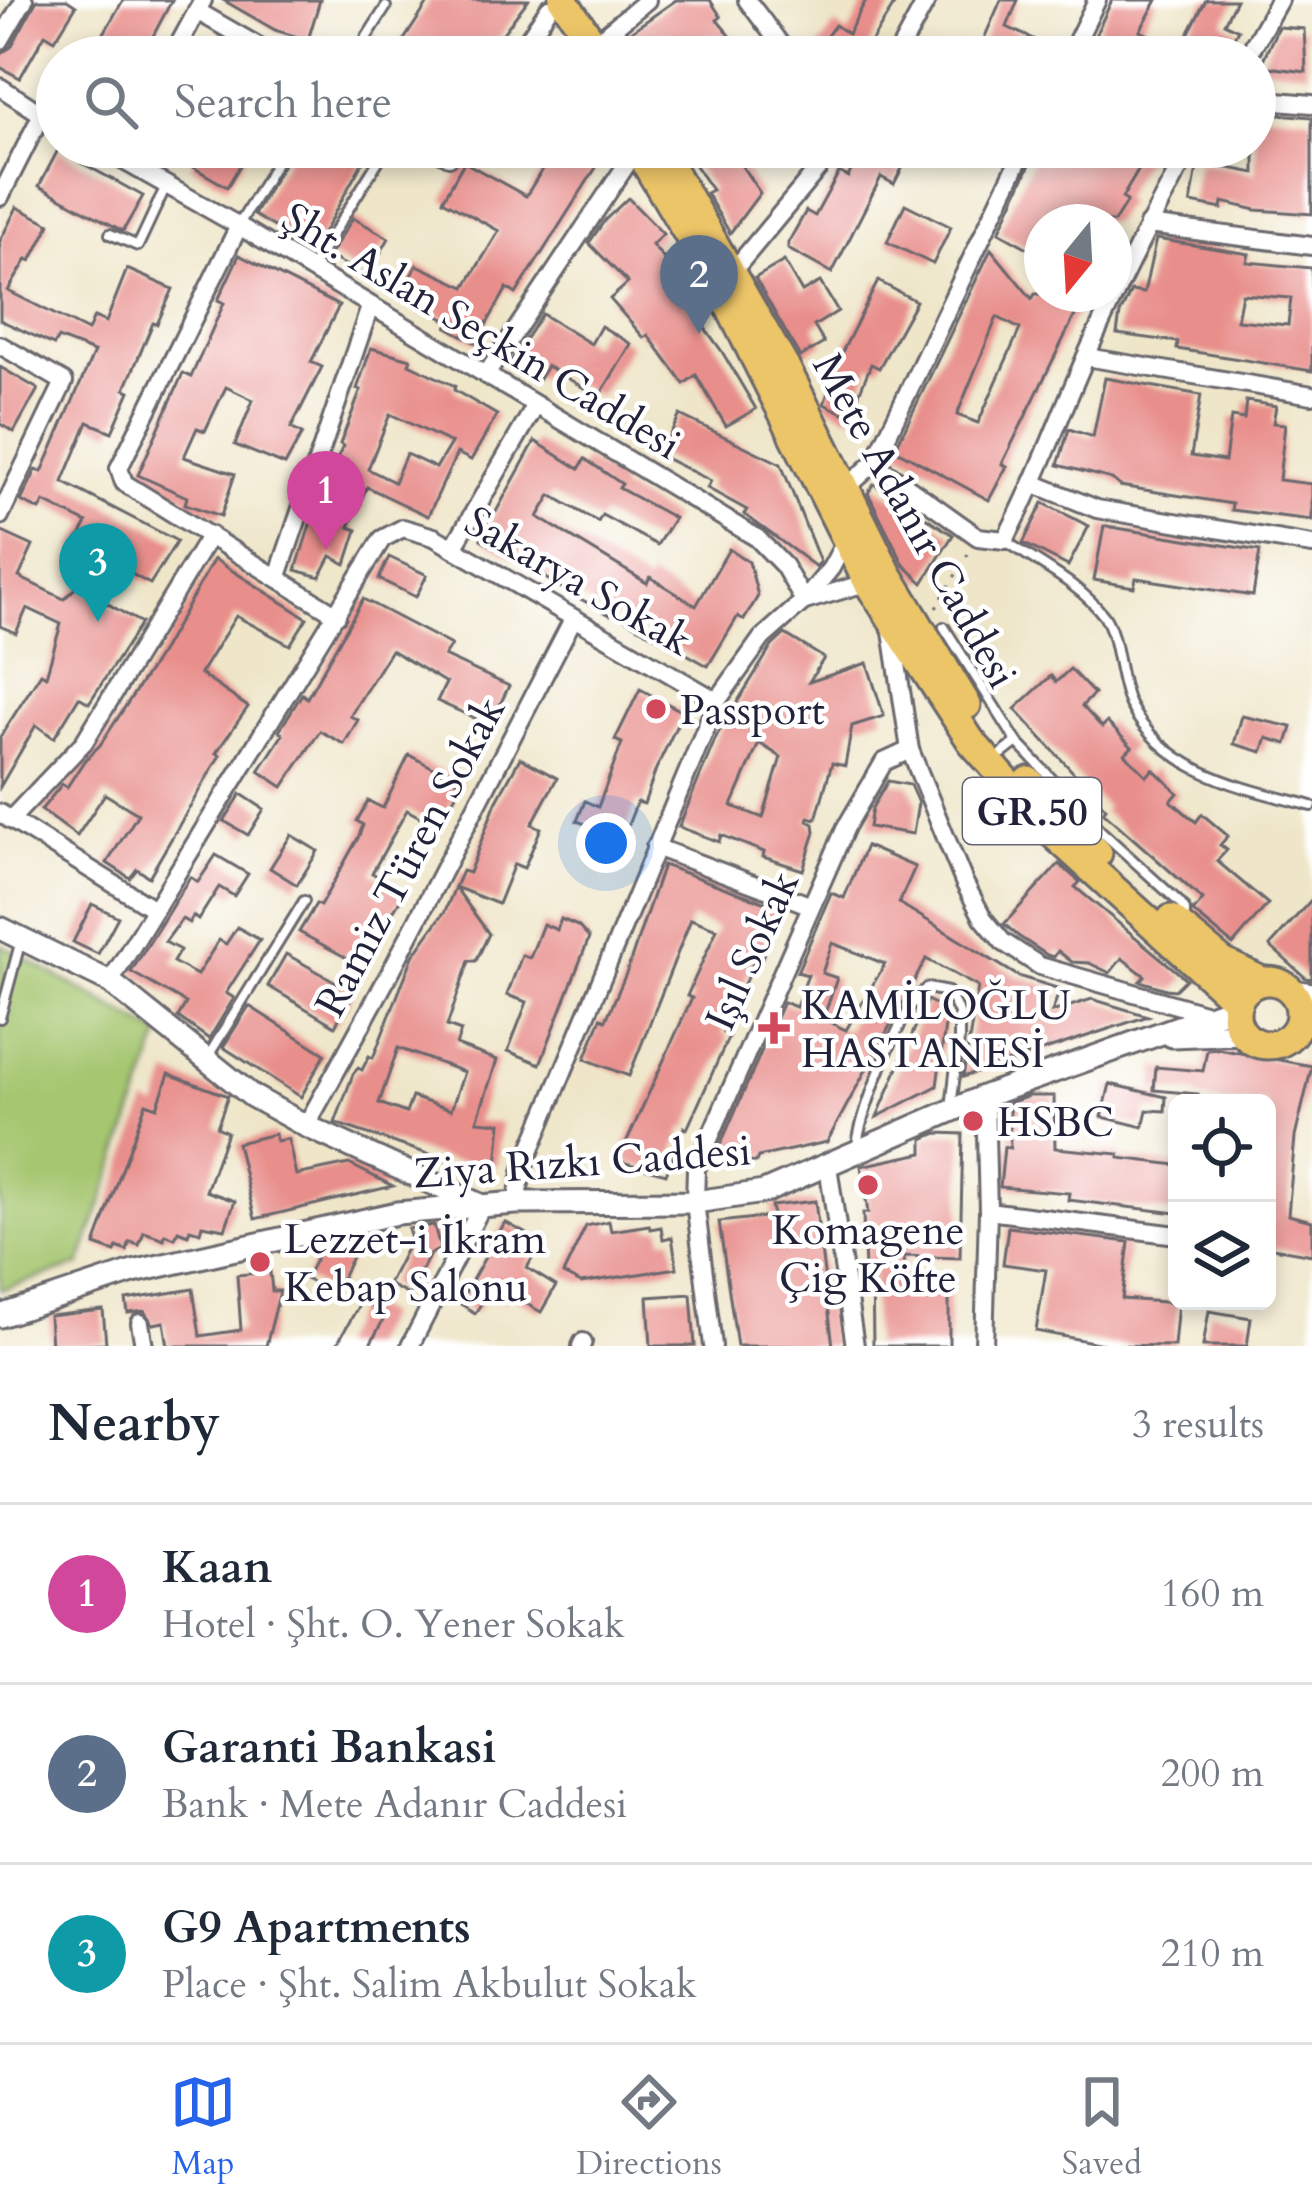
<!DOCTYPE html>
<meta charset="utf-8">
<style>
:root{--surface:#fff;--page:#f6f6f7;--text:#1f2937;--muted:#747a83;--line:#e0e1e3;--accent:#2563eb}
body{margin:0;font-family:Cardo,serif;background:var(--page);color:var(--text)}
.controls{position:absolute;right:36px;bottom:36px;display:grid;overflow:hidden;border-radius:18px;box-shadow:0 6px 18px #0003}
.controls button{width:108px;height:108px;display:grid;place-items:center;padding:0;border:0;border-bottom:3px solid var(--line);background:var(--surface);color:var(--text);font:60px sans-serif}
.compass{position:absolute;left:1024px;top:204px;width:108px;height:108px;border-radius:50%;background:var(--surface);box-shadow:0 6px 18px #0003;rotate:198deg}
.you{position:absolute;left:606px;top:843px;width:42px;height:42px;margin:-30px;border:9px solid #fff;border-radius:50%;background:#1a73e8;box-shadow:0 0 0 18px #1a73e833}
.badge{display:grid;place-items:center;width:78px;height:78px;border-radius:50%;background:var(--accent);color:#fff;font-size:39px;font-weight:700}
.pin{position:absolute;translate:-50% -99px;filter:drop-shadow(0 3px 6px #0008)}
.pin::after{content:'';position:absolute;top:63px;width:42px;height:36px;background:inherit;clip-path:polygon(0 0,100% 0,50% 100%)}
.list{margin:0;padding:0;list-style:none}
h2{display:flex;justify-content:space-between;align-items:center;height:156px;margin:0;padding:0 48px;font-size:51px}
h2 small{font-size:39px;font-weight:400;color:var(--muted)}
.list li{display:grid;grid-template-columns:78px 1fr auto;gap:36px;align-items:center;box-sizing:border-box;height:180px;padding:0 48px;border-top:3px solid var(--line)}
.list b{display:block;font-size:45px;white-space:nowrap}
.list p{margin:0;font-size:39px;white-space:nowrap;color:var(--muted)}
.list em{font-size:39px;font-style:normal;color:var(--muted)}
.icon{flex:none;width:66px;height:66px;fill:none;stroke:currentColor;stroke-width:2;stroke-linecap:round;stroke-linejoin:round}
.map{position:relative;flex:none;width:1312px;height:1346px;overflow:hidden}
.search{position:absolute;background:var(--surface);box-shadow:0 6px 18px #0003;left:36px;right:36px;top:36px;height:132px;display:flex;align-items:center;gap:30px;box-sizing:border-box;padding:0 42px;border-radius:66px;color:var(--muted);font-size:45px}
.sheet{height:696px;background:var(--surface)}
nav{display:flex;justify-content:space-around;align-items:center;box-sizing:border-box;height:168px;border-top:3px solid var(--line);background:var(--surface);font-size:33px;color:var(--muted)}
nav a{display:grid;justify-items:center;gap:6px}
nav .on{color:var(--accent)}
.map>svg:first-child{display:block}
.green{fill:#a6c66f;stroke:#647455;stroke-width:3}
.building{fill:#e88e8b;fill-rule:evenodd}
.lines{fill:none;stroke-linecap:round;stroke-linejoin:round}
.service-casing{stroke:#6a676d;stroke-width:14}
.minor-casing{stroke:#6a676d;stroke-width:22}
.tertiary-casing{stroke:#6a676d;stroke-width:27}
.primary-casing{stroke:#6a676d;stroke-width:33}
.path{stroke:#6a676d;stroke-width:3;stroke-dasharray:3 9;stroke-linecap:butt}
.service{stroke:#fff;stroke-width:8}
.minor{stroke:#fff;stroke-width:16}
.tertiary{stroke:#fff;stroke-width:21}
.primary{stroke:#ecc569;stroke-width:27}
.poi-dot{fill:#d1495b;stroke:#fff;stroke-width:4.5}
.labels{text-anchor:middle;stroke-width:9;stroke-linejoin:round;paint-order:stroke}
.shield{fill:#fff;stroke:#646476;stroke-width:3}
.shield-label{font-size:39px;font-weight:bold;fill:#22223b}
.street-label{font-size:42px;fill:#22223b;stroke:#fff}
.poi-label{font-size:42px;fill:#22223b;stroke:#fff;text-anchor:start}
</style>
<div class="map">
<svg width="1312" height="1346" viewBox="0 0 1312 1346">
<rect width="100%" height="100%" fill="#fff"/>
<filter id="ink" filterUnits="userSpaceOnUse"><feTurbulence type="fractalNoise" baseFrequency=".00833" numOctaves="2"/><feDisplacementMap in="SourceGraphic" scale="24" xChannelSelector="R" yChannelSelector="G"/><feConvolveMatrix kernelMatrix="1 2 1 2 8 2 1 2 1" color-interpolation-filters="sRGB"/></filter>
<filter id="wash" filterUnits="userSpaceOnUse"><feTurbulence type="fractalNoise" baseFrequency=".004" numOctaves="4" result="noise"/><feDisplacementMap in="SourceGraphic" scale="48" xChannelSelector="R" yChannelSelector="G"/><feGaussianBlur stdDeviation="2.7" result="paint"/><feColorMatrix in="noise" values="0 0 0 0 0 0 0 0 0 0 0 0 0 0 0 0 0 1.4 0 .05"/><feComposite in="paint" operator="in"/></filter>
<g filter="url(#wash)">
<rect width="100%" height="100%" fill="#efe6c9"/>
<polygon class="green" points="0,944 161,1035 80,1265 0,1290"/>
<g id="blocks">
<g class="building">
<polygon points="37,0 67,0 76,6 55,40 45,34 20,78 0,67 0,54 11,47"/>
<polygon points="123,0 172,0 142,57 110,57 95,49"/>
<polygon points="223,0 320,0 308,40 275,30"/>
<polygon points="430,0 528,0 485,57 368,57 378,41 396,52"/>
<polygon points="676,0 710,0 721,17 717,20 748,57 637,57 623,37"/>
<polygon points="866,0 897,0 862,57 811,57 835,25 848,34"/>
<polygon points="1001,0 1018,0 1007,27 1033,39 1025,57 976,57"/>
<polygon points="1112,0 1157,0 1140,31 1147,34 1142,44 1166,57 1085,57"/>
<polygon points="1206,0 1236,0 1224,23 1238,30 1223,57 1176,57"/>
<polygon points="1278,27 1304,29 1306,72 1260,66"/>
<polygon points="1255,112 1312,117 1312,214 1256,210 1223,202 1222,209 1191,203 1198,162 1255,173"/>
<polygon points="202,147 251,147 227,187 191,166"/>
<polygon points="293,147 371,147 315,248 310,248 254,215"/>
<polygon points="556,147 609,147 516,294 507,288 476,343 447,327 450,322 401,295 417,265 465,287 499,231 443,200 464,162 526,196"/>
<polygon points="682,147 729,147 760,193 730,233 706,193 712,190"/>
<polygon points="863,147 913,147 894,184 881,177 832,273 788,249 788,243 806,211 815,216 839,172 848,177"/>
<polygon points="1038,147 1152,147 1122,198 1127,201 1114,222 1088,222 1060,206 1051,222 1042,222 1042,239 1035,252 999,232"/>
<polygon points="58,150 143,196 123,231 39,186"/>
<polygon points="628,198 663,234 652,245 695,295 686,302 721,350 756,409 726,426 696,375 684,384 648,335 644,338 610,299 628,283 589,243 605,220"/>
<polygon points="905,204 951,227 933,264 887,242"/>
<polygon points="17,207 50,224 31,261 27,259 8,291 88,331 94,317 106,322 127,269 173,289 157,324 153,323 125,389 130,391 112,432 88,422 63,482 177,541 150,584 106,560 104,563 73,549 87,523 44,502 40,510 21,501 36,470 42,472 94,352 58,338 54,345 0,320 0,241"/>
<polygon points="353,218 389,238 367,277 329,256"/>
<path d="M 1156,239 L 1249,254 L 1247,262 L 1312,268 L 1312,371 L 1177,349 L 1178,342 L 1117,334 L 1120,314 L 1131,291 L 1144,293 ZM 1242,294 L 1291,298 L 1288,325 L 1237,320 Z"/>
<path d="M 991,249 L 1032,299 L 1035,294 L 1060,294 L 1081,303 L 1002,464 L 1007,466 L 989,500 L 895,449 ZM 997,317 L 1020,329 L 978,423 L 957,415 Z"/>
<polygon points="239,255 339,306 311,362 322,367 291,428 302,434 285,465 235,445 253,400 226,387 205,431 197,428 184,457 235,474 221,516 185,504 187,497 138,475 183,373 191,377 224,303 218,300"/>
<polygon points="784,261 802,292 820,282 838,311 814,326 824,343 800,357 755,278"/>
<polygon points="878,281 916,301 879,368 871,364 850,416 824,404 843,350"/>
<polygon points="542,314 591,344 601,326 631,344 599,397 547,366 539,379 511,361"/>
<path d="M 371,348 L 411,359 L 409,364 L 455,386 L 454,390 L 497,415 L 471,460 L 457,453 L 428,516 L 367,487 L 349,527 L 357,530 L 346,564 L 331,556 L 320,577 L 296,570 L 314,512 L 343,446 L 340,444 L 361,390 L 357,389 ZM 390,414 L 451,443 L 436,468 L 406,454 L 394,482 L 368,469 Z"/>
<polygon points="0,367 38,389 14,432 0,424"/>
<polygon points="1105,378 1201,395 1191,456 1225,461 1231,417 1244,419 1246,401 1276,406 1273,423 1285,424 1279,480 1312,484 1312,520 1231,510 1232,504 1120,486 1112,479 1058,465 1069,429 1093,437"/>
<polygon points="680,415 781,464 820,562 816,567 744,514 747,510 707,488 711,481 659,455"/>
<polygon points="535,441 579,469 585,459 622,484 619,488 674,518 657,545 602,515 598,522 551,495 538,517 647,583 650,577 696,606 729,549 749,562 758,596 744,620 738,616 708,666 612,612 610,615 575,596 481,539"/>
<polygon points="874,484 953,535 923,583 904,565 868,493"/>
<polygon points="1043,503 1089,526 1068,566 1023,543"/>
<polygon points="1104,526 1260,551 1253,596 1136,578 1134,587 1094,580"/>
<polygon points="0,531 33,546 19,577 64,599 77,586 141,623 89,703 79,697 54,738 36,725 0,787 0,737 41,673 46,676 61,624 27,608 16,633 0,626"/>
<polygon points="389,557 427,575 416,597 379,579"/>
<polygon points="214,559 307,618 290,645 236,616 200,674 248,707 216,753 220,755 149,877 137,869 130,878 107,863 138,814 105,794 77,836 41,810 62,784 67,787 84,761 100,745 163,649"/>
<polygon points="363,599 451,645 444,656 509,686 490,725 437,701 446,683 391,650 350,716 358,720 344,744 320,731 283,787 259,771 283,734 279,731 302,694 307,698"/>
<path d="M 785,634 L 824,658 L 809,682 L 867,663 L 884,716 L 852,726 L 845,766 L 832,763 L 816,819 L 809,817 L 808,821 L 814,824 L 815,832 L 803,870 L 763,857 L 764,852 L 721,835 L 719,842 L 679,827 L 717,735 L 772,646 ZM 759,743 L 781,757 L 763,818 L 732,806 Z"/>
<polygon points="1070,669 1094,694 1082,706 1102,727 1107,722 1132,747 1125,754 1147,776 1153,769 1178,793 1171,801 1196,822 1202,814 1228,836 1220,845 1227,850 1217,861 1268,904 1233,945 1193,912 1203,900 1103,812 1106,808 1015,709 1051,676 1056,682"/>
<polygon points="640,689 683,712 656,769 644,804 637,802 616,855 584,844 591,826 577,821 585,801 598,807 622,743 615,740"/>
<polygon points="1242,716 1292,727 1287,744 1267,738 1262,752 1234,744"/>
<polygon points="409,755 462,783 438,827 407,810 372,873 405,892 386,923 382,921 358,964 299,932 316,904 320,906 358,838 363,825 357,821 368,801 383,808"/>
<polygon points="520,758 557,778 532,824 541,828 524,868 514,864 498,904 455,887 462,871 469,873 496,802"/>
<polygon points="888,781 910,785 918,803 913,834 869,827 872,808"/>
<polygon points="241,794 264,809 248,835 224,821"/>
<polygon points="291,835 318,851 297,885 270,868"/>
<path d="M 866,846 L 915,867 L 899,903 L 1018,976 L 1060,989 L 1052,1012 L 1092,999 L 1148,1016 L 963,1077 L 978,987 L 926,959 L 827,1142 L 758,1157 L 756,1162 L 712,1164 L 783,1002 L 796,1007 L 808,975 L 797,972 L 831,893 L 844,898 ZM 832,943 L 885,964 L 846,1030 L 823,1019 L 837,978 L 822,973 Z"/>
<polygon points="216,855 248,874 234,896 219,887 198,920 193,916 189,923 182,919 165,942 180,950 173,962 197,975 219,940 226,944 237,927 260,940 226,993 234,998 209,1039 178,1017 186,1003 131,972 190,877 198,882"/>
<polygon points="1059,864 1080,882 1075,887 1186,979 1175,990 1166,989 1140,981 1145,976 1122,958 1110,973 1089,963 1072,962 1058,951 1054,957 1047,955 1018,936 1004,924"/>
<polygon points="663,865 780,908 760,963 754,961 723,1033 729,1036 687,1129 684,1127 666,1174 618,1161 692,998 687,996 717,929 691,919 629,1076 585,1059 601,1018 606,1020 627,971"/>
<path d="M 455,887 L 489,934 L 476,961 L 469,961 L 447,1026 L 461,1031 L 456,1045 L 497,1060 L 477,1121 L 501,1123 L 497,1165 L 446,1160 L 335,1123 L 353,1074 L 358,1068 L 362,1070 L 369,1056 L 373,1058 L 413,956 L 445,911 ZM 398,1048 L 464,1072 L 451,1110 L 412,1097 L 406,1113 L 379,1103 Z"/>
<polygon points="1312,899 1312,979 1306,978 1270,946"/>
<polygon points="92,904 118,917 98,954 73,942"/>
<polygon points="561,919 578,926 589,938 540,1064 508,1051 527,1002 507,995 522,955 530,958 543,924 557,930"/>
<polygon points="286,954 354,992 335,1026 268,986"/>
<polygon points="927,1000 947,1010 937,1086 877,1117"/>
<polygon points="249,1006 325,1054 301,1097 223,1047"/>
<polygon points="1218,1049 1312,1066 1295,1137 1288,1215 1312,1221 1312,1255 1267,1247 1267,1103 1221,1103 1197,1098 1198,1094 1154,1090 1156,1067 1203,1071 1207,1050"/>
<polygon points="169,1074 228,1096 217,1127 227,1132 206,1191 235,1201 225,1229 202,1225 200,1232 190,1229 188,1235 178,1231 175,1238 165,1234 164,1239 144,1232 139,1245 130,1242 127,1251 117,1247 115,1252 95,1245 146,1103 157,1107"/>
<polygon points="1110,1084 1166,1097 1165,1111 1147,1110 1143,1127 1102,1117"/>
<polygon points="1029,1096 1054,1096 1055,1148 1119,1154 1119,1158 1177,1165 1177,1213 1068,1200 1069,1193 1000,1187 1004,1147 1010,1148 1009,1103"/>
<polygon points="937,1133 963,1134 960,1258 904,1256 906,1285 949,1286 949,1346 873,1346 872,1270 865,1271 863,1213 868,1213 861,1166 923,1153 923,1139"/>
<polygon points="275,1134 276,1141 288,1139 296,1175 349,1164 393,1186 255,1219 237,1143"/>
<polygon points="815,1201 833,1346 737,1346 719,1222 773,1216 771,1206"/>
<polygon points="609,1221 611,1231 649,1225 650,1229 661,1227 663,1239 672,1237 677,1268 581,1283 563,1274 586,1226"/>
<polygon points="505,1222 541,1242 527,1268 556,1286 541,1312 508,1293 504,1301 489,1292 475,1313 459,1303"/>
<polygon points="434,1225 440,1249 430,1254 409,1295 388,1284 411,1239 408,1229"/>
<polygon points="1008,1227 1129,1242 1122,1299 1178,1303 1174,1346 1108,1345 1036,1331 1046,1270 1003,1264"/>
<polygon points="359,1243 334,1293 305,1279 320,1250"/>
<polygon points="270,1272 272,1291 280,1291 266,1346 168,1346 164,1322 153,1324 144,1311 128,1313 126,1300 193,1289 200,1336 241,1330 237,1275"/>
<polygon points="691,1294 695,1346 651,1346 648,1297"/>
<polygon points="361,1301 386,1315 369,1346 336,1346"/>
<polygon points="103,1310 106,1343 51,1346 49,1316"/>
<polygon points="1209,1311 1251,1318 1247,1346 1203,1346"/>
</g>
</g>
</g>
<g filter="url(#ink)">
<use href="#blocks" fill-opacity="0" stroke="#6a676d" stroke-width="3"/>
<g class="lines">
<g class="service-casing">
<g id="service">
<polyline points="354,57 386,7"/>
<polyline points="240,223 285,147"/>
<polyline points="110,234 138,246 166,186"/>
<polyline points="311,269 387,147"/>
<path d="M 1007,542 C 1039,564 1081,585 1104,616 C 1118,635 1118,680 1130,705 C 1166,774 1244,788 1312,806"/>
<polyline points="944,627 1017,742 1102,832 1180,903 1185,910 1185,923"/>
<polyline points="1003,753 1017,742"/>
<polyline points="0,1018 21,940"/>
<polyline points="207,1058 304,901"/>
<path d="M 857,1145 C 862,1108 899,1011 927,988 L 948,992 L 959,1013 L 959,1039 L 951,1108"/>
</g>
</g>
<g class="minor-casing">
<g id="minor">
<polyline points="747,0 790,57"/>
<polyline points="197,11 277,57"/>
<polyline points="0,41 24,0"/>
<polyline points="594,44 647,0"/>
<polyline points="172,57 203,0"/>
<polyline points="516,57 549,8"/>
<polyline points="896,57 927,0"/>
<polyline points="1069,57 1097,0"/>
<polyline points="1247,57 1279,0"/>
<polyline points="0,87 57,124"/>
<polyline points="1255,99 1312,104"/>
<polyline points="99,147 239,226 757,538 784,566 804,601"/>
<polyline points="431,147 449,157 456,147"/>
<polyline points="0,197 41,116"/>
<polyline points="1148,225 1312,246"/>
<polyline points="239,226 119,468 124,483 337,615"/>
<polyline points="733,271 836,147"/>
<polyline points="0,345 64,382 0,516"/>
<polyline points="1086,357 1312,395"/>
<polyline points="486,375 637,149"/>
<path d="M 874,463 L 978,537 L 1005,540 C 1037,480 1059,417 1087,354 C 1119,283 1153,215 1191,147"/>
<polyline points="1035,484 1097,509 1312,545"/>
<polyline points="845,489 874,463 1025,147"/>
<polyline points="453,548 536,405"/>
<polyline points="278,576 370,307"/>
<polyline points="805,601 872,581"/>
<polyline points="892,631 910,750 964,882 983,918 1003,942 1040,966 1211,1015"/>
<polyline points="0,813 154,909"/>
<polyline points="10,820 84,742 210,535"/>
<polyline points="655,847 809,905"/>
<polyline points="110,982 382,539 403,528 434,537 717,701"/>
<polyline points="306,1126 391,971 573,619"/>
<polyline points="828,1166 855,1346"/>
<polyline points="516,1203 523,1168 717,701 762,638 804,601 831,568 846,540"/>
<polyline points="988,1211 1177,1235"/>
<polyline points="140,1323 144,1346"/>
<polyline points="410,1346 482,1206"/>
<polyline points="581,1346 583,1342"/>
<polyline points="713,1346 695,1202 696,1169 846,827 884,762 910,750"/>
<polyline points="984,1346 988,1211 985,1096"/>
</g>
</g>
<g class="tertiary-casing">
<g id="tertiary">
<polyline points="0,928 110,982 252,1096 306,1126 480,1205"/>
<polyline points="1291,991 1312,994"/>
<polyline points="1300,1013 1312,1008"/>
<polyline points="1172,1036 1244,1033"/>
<polyline points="0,1316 133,1272 397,1213 516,1203 695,1202 764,1192 985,1096 1237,1006"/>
</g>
</g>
<g class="primary-casing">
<g id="primary">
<polyline points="563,0 603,57"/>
<polyline points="636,147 721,290 868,583 971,741 1053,834 1238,1002"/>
<polyline points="659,147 789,374 888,574 967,705"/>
<polyline points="1029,781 1098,853"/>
<polyline points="1171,919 1223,962 1262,981"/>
<circle cx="1268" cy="1013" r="32"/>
</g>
</g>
<polyline class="path" points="936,608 968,554"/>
<use href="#service" class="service"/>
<use href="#minor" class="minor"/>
<use href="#tertiary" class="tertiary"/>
<use href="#primary" class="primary"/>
</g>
</g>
<g class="poi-dot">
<circle cx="656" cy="709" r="12"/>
<path d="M768 1010h12v12h12v12h-12v12h-12v-12h-12v-12h12z"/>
<circle cx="973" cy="1121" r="12"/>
<circle cx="868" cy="1185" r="12"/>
<circle cx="260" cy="1262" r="12"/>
</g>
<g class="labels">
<rect class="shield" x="963" y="778" width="138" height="66" rx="9"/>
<g class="shield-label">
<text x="1032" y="825">GR.50</text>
</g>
<g class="street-label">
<text transform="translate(482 330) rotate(31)" y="15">Şht. Aslan Seçkin Caddesi</text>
<text transform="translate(916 520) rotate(61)" y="15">Mete Adanır Caddesi</text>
<text transform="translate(579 580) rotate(30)" y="15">Sakarya Sokak</text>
<text transform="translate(409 856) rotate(-62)" y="15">Ramiz Türen Sokak</text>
<text transform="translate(751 950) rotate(-66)" y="15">Işıl Sokak</text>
<text transform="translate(582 1161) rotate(-4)" y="15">Ziya Rızkı Caddesi</text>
</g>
<g class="poi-label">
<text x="680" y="724">Passport</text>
<text x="801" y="1019">KAMİLOĞLU<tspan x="801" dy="48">HASTANESİ</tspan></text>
<text x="997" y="1136">HSBC</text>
<text x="868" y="1244" text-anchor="middle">Komagene<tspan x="868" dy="48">Çig Köfte</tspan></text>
<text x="284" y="1253">Lezzet-i̇ İkram<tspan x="284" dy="48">Kebap Salonu</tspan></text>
</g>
</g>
</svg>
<div class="controls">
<button><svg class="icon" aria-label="locate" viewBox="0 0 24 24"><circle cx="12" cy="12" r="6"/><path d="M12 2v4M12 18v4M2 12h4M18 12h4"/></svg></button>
<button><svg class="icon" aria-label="layers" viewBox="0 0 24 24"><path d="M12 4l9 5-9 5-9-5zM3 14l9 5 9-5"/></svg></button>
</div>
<svg class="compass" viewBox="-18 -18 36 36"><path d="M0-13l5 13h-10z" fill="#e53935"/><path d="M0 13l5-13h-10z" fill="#747a83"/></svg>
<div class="you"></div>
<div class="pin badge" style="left:326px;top:550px;background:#d1479c">1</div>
<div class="pin badge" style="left:699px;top:334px;background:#5c6f8a">2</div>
<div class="pin badge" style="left:98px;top:622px;background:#0f9aa8">3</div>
<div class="search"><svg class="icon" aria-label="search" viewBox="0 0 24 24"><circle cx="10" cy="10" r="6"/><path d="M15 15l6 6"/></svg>Search here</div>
</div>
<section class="sheet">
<h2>Nearby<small>3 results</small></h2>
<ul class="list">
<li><span class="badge" style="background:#d1479c">1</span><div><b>Kaan</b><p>Hotel · Şht. O. Yener Sokak</p></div><em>160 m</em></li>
<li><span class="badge" style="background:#5c6f8a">2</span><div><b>Garanti Bankasi</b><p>Bank · Mete Adanır Caddesi</p></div><em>200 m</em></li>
<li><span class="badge" style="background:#0f9aa8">3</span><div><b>G9 Apartments</b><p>Place · Şht. Salim Akbulut Sokak</p></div><em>210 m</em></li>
</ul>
</section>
<nav>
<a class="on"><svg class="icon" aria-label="map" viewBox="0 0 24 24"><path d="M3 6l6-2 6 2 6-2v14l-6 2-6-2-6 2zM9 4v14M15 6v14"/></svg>Map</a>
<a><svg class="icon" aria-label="directions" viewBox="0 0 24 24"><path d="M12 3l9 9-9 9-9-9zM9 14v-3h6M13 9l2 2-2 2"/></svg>Directions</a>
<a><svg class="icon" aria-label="saved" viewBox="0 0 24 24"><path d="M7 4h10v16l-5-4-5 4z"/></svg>Saved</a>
</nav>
